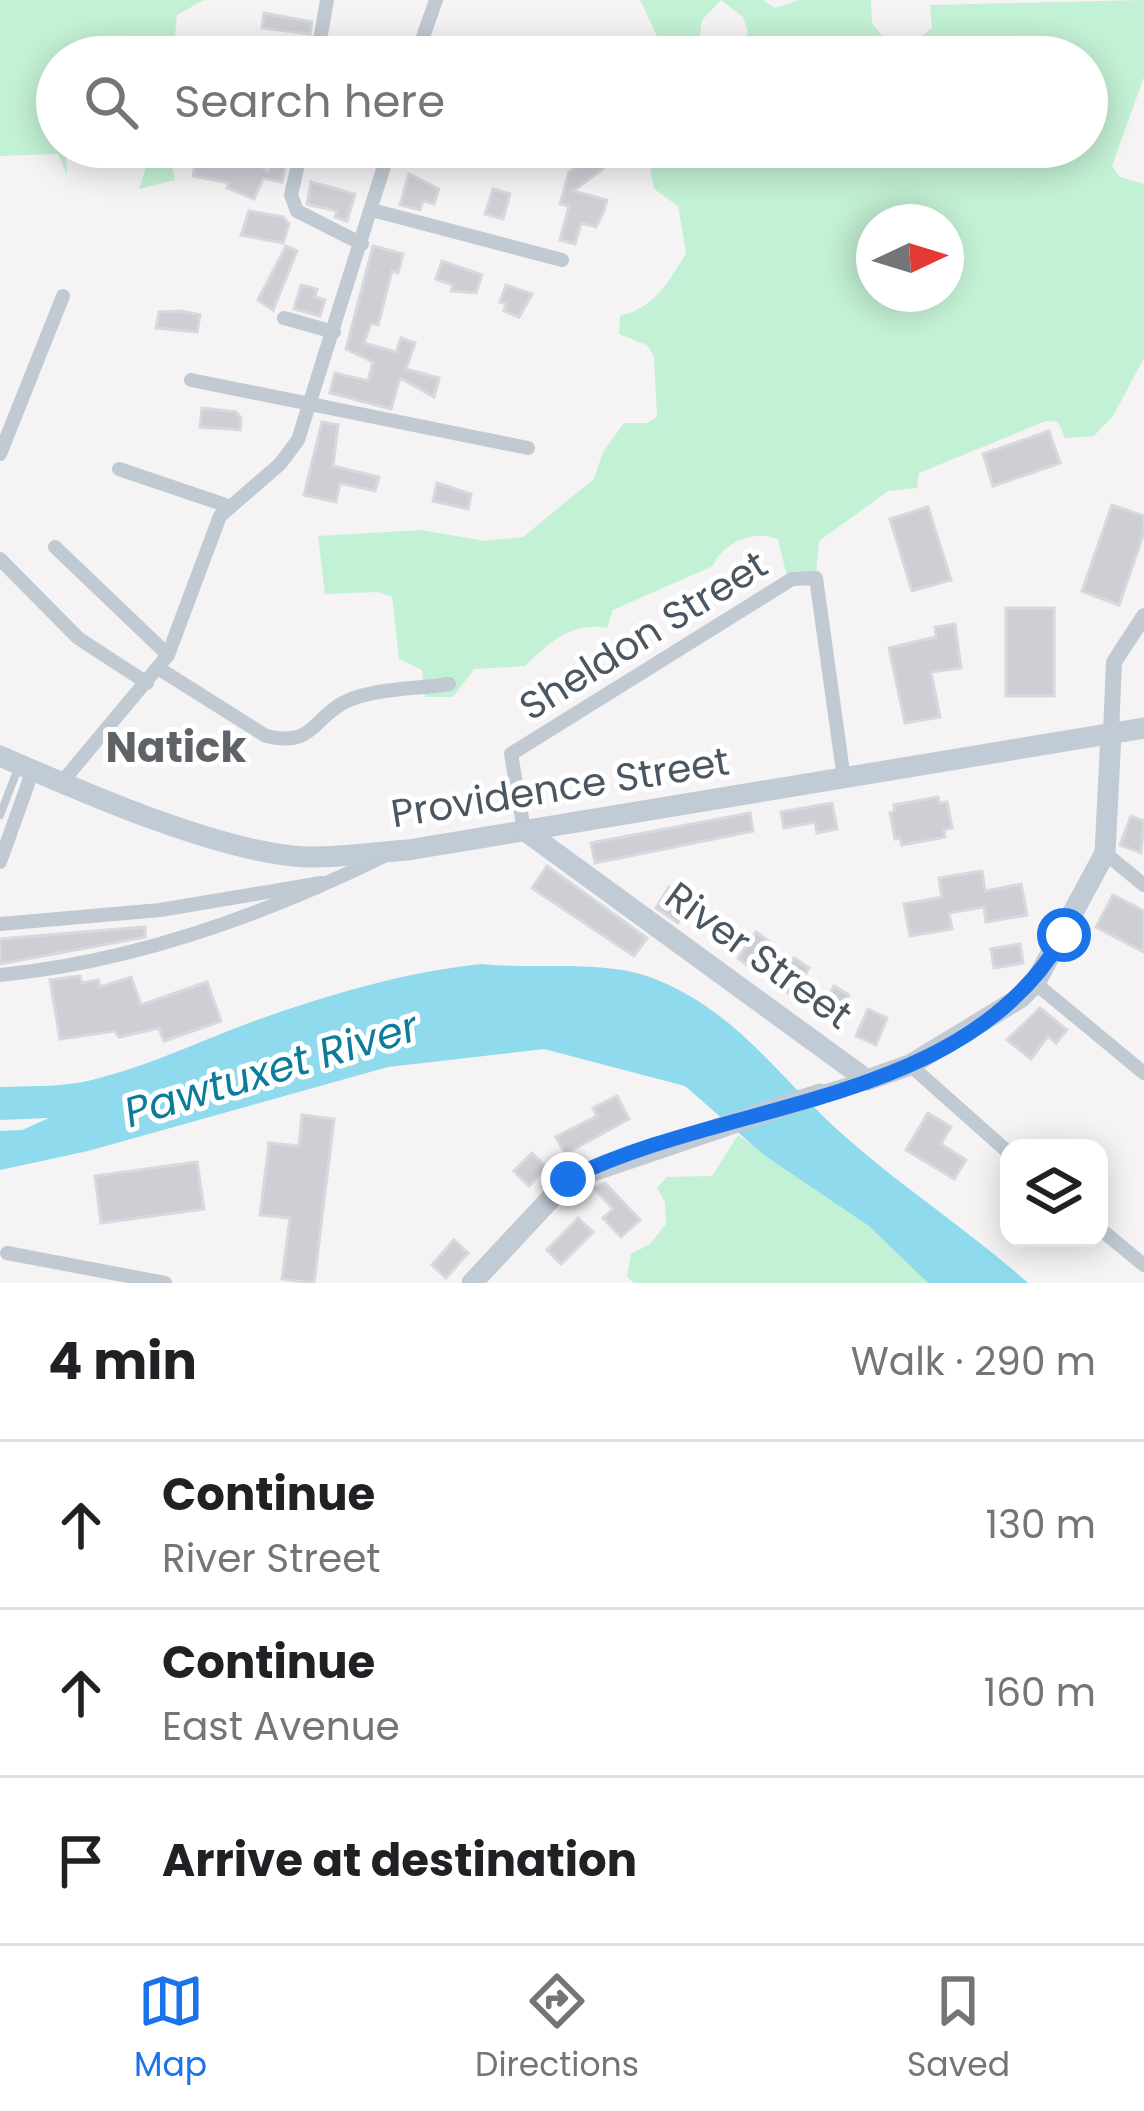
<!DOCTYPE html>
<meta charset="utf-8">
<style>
:root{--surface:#fff;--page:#f2f2f2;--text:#202124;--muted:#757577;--line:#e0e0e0;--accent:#1a73e8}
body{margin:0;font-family:Poppins,sans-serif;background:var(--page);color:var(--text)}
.controls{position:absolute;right:36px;bottom:36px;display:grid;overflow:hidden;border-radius:24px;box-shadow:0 6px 30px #0003}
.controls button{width:108px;height:108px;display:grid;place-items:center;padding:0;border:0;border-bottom:3px solid var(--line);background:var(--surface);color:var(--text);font:60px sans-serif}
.compass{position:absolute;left:856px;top:204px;width:108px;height:108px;border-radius:50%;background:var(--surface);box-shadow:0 6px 30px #0003;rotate:86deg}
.stop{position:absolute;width:36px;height:36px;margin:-27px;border:9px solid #1a73e8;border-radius:50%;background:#fff}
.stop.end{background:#1a73e8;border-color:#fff;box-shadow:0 3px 12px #0008}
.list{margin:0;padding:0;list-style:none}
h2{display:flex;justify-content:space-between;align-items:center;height:156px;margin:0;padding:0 48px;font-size:51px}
h2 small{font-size:39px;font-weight:400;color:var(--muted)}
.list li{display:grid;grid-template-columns:78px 1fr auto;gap:36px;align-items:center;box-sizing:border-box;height:168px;padding:0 48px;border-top:3px solid var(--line)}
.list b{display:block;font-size:45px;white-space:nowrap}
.list p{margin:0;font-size:39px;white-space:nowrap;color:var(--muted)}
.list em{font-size:39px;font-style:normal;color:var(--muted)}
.icon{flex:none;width:66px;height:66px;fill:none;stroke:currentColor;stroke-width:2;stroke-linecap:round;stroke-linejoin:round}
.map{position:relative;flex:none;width:1144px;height:1283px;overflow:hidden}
.search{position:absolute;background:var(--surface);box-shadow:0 6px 30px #0003;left:36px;right:36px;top:36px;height:132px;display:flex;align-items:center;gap:30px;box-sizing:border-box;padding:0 42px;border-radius:66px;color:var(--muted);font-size:45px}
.sheet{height:660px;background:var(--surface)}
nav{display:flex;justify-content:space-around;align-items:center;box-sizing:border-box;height:168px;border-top:3px solid var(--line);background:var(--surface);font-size:33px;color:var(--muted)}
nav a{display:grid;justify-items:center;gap:6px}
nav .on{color:var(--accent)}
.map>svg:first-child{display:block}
.green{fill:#c3f1d5;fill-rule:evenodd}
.water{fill:#90daee}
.building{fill:#cdcfd5;stroke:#d7d9de;stroke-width:3}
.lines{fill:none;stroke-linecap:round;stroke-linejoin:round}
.service{stroke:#c1cad2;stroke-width:8}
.minor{stroke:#c1cad2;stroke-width:14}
.tertiary{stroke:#c1cad2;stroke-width:16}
.secondary{stroke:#c1cbd6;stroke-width:21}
.route{stroke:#1a73e8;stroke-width:15}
.labels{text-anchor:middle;stroke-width:10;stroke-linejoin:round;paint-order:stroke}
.street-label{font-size:39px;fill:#4a5661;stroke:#fff}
.neighbourhood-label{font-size:42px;font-weight:bold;fill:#5f6368;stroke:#fff}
.water-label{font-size:42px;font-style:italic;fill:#0c7c9b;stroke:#fff}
</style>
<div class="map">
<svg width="1144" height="1283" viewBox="0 0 1144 1283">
<rect width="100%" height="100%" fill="#f5f3f3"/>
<g class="green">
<polygon points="0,0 204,0 177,15 173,57 57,57 57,147 66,147 67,175 58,154 0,156"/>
<polygon points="640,0 721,0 702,20 697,57 667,57"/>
<path d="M 721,0 L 763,0 L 775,8 L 799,0 L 871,0 L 872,23 L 886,41 L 913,44 L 932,28 L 930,5 L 1144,0 L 1144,77 L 1112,166 L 1120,177 L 1144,184 L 1144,358 L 1113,416 L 1094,436 L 1065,438 L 1058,422 L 1046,421 L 919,473 L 917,488 L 888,491 L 819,541 L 816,573 L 788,581 L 778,539 C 754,529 722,543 713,566 L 613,610 L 607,628 C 570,621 548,644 525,666 L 474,669 L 453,697 L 425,697 L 422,670 L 399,659 L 392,597 L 378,592 L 325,594 L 318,536 L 421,530 L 485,541 L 523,537 L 594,479 L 603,452 L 624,423 L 647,423 L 657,417 L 654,356 L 647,345 L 619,334 L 620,316 C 654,308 670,281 686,253 L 678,206 L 654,189 L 650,166 L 673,161 L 681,148 L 1087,147 L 1087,57 L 737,57 L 748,33 L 743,17 ZM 874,222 L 946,222 L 946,294 L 874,294 Z"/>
<polygon points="153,147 179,147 172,166 175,180 139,189"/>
<polygon points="738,1135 870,1226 928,1283 634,1283 627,1276 631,1254 650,1244 666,1224 665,1202 657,1188 667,1177 712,1176"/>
</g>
<path class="water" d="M 482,964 C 537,970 604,959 655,979 C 739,1012 783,1083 849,1140 C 906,1190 971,1232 1028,1283 L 928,1283 L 869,1226 L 764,1155 L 685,1086 L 544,1049 L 388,1067 L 88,1151 L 0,1170 L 0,1131 L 22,1130 L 49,1118 L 0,1120 L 0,1087 C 27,1086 57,1087 83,1082 C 142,1069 193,1044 249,1023 C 324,996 403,972 482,964 Z"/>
<g class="building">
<polygon points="264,13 312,22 310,34 262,28"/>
<polygon points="241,150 268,172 275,152 287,154 282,182 263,178 254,199 227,188 229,183 193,176 197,155 230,163"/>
<polygon points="595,157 603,169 573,191 607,200 604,211 596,227 581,223 575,244 560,240 569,206 560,204 569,172"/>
<polygon points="409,174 439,189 434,204 423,201 420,210 400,205"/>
<polygon points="311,182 355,194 347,221 335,217 337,211 307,204"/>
<polygon points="493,189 510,194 503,219 485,214"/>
<polygon points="249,211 283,217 289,224 283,243 241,235"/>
<polygon points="286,246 297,251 273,310 258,300"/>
<polygon points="373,246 403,254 398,273 392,271 378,325 371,323 364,343 396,352 401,338 415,343 406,369 439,378 434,397 400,378 391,409 330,393 335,373 368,381 373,362 346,349"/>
<polygon points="442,261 482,275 476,293 451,291 453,285 436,279"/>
<polygon points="301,285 317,289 315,297 325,300 320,316 294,309"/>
<polygon points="506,285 532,294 519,317 504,311 506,304 500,302"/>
<polygon points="182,311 200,315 197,332 156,328 159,312"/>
<polygon points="202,408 236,412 241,418 240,430 200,427"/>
<polygon points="322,422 338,425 333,466 379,477 375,491 340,483 336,502 304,495"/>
<polygon points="1049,431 1060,463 993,486 983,454"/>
<polygon points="437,483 471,494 468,509 433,501"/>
<polygon points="1112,505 1144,516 1144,533 1119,605 1082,591"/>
<polygon points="928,507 951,580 912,591 890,519"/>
<rect x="1006" y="608" width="48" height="88"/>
<polygon points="955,624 961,668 931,672 940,717 905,723 889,648 936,637 935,627"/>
<polygon points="938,797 939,803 947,802 952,828 944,830 945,837 902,845 900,838 895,839 890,813 895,811 894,805"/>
<polygon points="832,803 837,829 817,833 815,822 784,828 781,812"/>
<polygon points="750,813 753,831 595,863 591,843"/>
<polygon points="1131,816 1144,821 1141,853 1120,845"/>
<polygon points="547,866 647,938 634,956 532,888"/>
<polygon points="982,871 985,891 1021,884 1027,915 986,922 984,907 949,913 952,929 910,936 904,904 942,897 939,878"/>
<polygon points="669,887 692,902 678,923 656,908"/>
<polygon points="1113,895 1144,911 1144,952 1096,927"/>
<polygon points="145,927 145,937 0,964 0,939"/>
<polygon points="756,932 770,942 751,968 738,958"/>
<polygon points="1020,944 1023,963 994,968 991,949"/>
<polygon points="794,958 809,968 792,995 777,986"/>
<polygon points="80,976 82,983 98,980 100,987 131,977 141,1005 207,982 221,1021 164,1041 159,1028 119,1037 115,1031 60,1039 50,980"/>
<polygon points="834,986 849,995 833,1022 819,1013"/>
<polygon points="1040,1008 1067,1030 1056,1043 1048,1036 1031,1059 1007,1040"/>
<polygon points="868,1009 887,1018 876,1045 856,1036"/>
<polygon points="617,1096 629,1119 565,1154 556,1137 597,1116 593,1108"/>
<polygon points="928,1113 951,1127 941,1144 966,1160 954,1179 906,1150"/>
<polygon points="302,1115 334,1119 314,1283 282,1279 290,1218 260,1215 269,1143 299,1146"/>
<polygon points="532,1153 546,1167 529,1186 514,1171"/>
<polygon points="197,1162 204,1209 101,1223 95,1176"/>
<polygon points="605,1183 640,1220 621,1237 603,1218 613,1209 594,1188"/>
<polygon points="578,1218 593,1232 561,1264 547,1250"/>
<polygon points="454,1240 468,1253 446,1278 432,1265"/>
</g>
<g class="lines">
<polyline class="service" points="0,815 19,766"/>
<g class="minor">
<polyline points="317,57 327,0"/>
<polyline points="416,57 436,0"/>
<polyline points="302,147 291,195 297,211 362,244"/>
<polyline points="372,210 562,260"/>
<polyline points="284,318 334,332"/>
<polyline points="191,380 528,448"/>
<polyline points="0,454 63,296"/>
<polyline points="119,469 228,506"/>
<polyline points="55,547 168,655"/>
<polyline points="0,559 78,638 147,683"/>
<path d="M 158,668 L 266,736 C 315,748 313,716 347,701 C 375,688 418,689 449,684"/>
<polyline points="62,782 168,655 220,516 280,464 298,440 390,147"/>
<polyline points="524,830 511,754 792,579 816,578 844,779"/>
<polyline points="1105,853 1144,885"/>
<polyline points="0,862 33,770"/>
<polyline points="0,924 160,910 321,883"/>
<path d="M 0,975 C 134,962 262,916 382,857"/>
<polyline points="1035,983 1144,1073"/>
<polyline points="910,1065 1009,1153"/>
<polyline points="1099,1228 1144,1265"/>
<polyline points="7,1253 165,1283"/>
</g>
<g class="tertiary">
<polyline points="1111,733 1114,662 1144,616"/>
<polyline points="820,1094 867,1080"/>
</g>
<g class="secondary">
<path d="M 0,756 C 80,791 222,854 307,857 C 340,858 374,852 408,850 L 1144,728"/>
<polyline points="524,830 867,1080 910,1065 1020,998 1035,983 1105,853 1111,733"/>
<polyline points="472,1283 569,1179 820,1094"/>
</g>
</g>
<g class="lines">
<path class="route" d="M 568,1179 C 728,1099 967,1106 1064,935"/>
</g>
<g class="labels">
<g class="street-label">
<text transform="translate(643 635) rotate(-32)" y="14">Sheldon Street</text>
<text transform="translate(560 787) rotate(-9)" y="14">Providence Street</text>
<text transform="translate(759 955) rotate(36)" y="14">River Street</text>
</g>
<g class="neighbourhood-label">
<text x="176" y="762">Natick</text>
</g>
<g class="water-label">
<text transform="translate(271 1069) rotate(-17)" y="15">Pawtuxet River</text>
</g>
</g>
</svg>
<div class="controls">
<button><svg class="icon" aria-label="layers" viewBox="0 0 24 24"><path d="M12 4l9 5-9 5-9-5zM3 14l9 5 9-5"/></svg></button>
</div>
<svg class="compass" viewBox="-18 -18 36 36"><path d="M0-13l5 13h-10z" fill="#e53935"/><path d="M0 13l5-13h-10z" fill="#757577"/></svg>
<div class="stop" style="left:1064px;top:935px"></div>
<div class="stop end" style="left:568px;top:1179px"></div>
<div class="search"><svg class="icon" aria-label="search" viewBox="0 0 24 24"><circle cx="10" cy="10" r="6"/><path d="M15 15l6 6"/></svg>Search here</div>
</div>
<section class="sheet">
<h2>4 min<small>Walk · 290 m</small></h2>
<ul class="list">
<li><svg class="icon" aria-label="ahead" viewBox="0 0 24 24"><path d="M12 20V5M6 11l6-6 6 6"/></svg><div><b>Continue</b><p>River Street</p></div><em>130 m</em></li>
<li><svg class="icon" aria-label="ahead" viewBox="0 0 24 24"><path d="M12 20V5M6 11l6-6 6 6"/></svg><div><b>Continue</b><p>East Avenue</p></div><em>160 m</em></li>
<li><svg class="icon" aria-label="arrive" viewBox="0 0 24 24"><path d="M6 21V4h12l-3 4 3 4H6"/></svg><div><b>Arrive at destination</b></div></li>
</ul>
</section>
<nav>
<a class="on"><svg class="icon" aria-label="map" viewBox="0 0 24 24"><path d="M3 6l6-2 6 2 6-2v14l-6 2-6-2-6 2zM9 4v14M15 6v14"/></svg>Map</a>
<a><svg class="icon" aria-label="directions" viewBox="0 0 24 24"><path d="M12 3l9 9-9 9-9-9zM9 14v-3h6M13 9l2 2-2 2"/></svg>Directions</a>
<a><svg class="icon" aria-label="saved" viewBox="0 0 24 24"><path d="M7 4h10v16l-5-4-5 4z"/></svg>Saved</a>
</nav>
